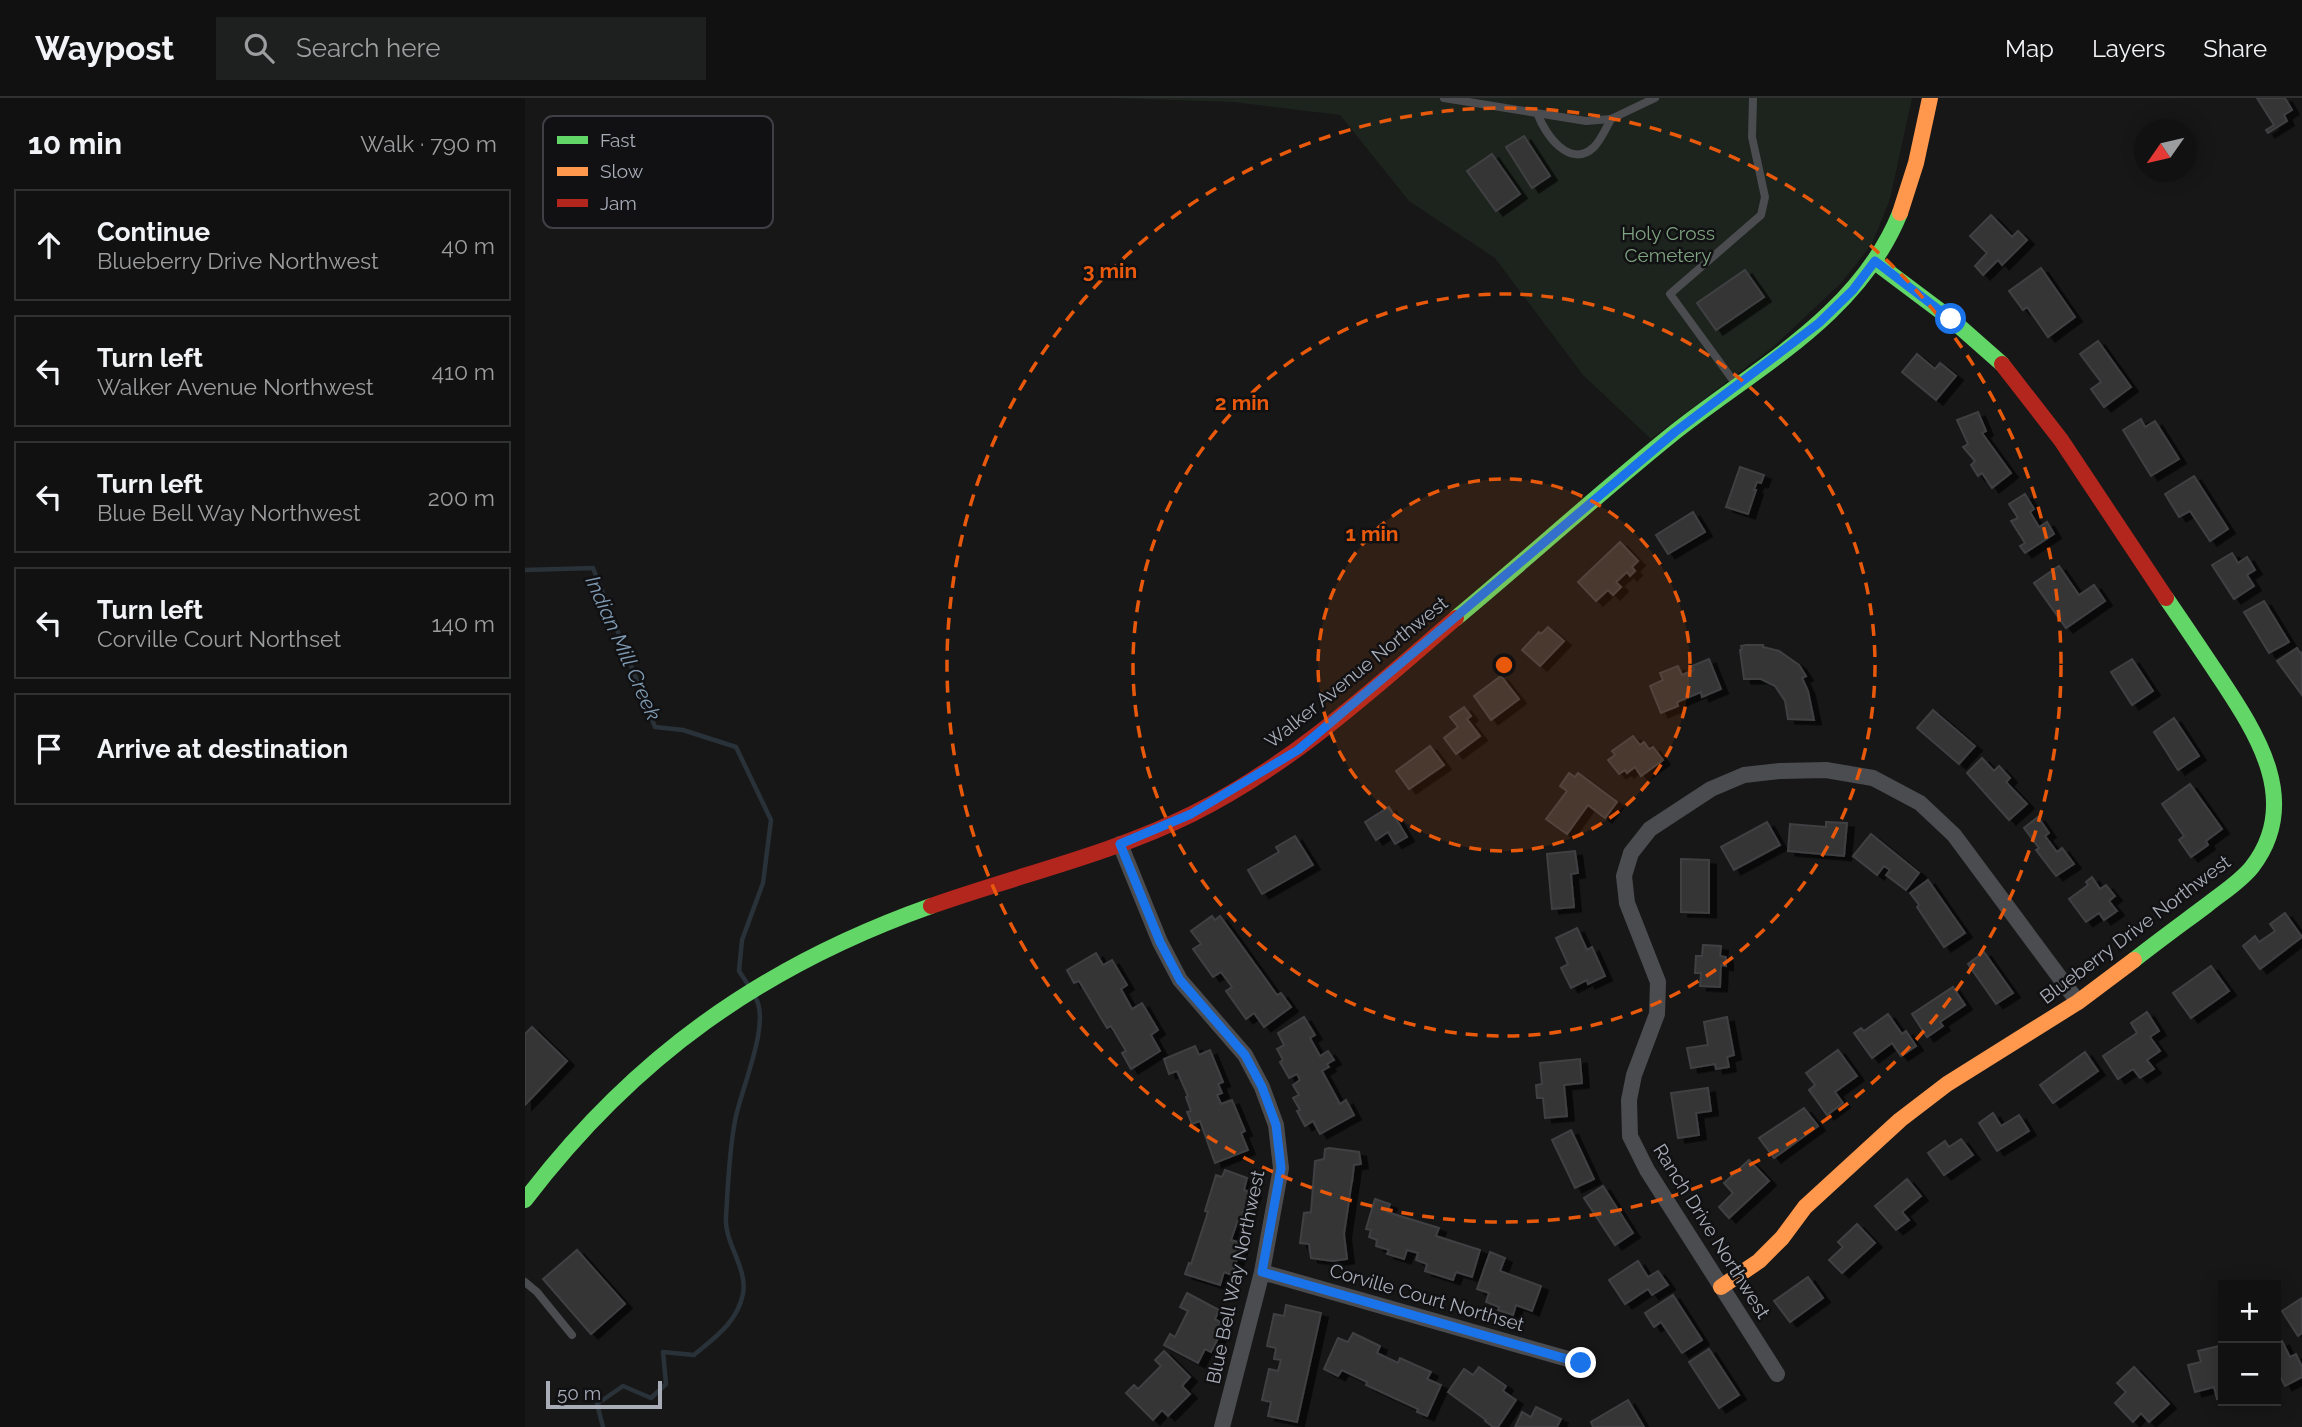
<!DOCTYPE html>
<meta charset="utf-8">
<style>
:root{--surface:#111;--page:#1e1f1f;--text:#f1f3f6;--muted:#9c9d9f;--line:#303131}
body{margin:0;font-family:Raleway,sans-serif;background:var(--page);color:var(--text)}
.controls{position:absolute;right:21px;bottom:21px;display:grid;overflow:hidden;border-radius:0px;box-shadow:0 4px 18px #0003}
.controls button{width:63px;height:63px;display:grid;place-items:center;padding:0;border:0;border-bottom:2px solid var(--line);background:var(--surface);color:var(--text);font:35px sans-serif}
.compass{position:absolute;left:1609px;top:21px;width:63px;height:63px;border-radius:50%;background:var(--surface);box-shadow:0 4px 18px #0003;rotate:236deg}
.scale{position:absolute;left:21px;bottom:18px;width:116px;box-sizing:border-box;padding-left:7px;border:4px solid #a8adb8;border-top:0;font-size:19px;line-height:24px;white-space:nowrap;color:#a8adb8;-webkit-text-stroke:5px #111113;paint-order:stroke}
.stop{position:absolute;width:21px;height:21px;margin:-16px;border:5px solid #1a73e8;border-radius:50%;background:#fff}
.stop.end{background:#1a73e8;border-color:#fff;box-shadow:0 2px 7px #0008}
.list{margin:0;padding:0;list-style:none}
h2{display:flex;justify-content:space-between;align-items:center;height:91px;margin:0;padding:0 28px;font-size:30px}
h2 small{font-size:23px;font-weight:400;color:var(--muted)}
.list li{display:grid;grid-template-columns:46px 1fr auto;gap:21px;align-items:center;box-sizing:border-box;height:112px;margin:0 14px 14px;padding:0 14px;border:2px solid var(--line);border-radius:0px}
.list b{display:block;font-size:26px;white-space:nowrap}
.list p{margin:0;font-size:23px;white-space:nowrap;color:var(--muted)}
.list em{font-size:23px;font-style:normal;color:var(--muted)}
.icon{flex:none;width:38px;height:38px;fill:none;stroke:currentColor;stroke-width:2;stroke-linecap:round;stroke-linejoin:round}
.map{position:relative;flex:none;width:1777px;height:1329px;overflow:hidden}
header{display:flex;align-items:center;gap:42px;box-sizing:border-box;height:98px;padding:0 35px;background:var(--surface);border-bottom:2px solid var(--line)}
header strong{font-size:33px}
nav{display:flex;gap:38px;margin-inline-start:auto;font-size:24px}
.search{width:490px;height:63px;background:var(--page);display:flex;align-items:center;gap:18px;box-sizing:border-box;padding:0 24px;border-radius:0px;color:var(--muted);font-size:26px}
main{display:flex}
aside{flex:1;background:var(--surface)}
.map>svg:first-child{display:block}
.green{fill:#1d241e}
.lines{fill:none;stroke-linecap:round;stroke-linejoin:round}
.stream{stroke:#2a3239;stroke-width:4.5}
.building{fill:#353536;stroke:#3f4043;stroke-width:2;filter:url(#shadow)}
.lane{stroke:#4b4c50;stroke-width:8}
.street{stroke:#4b4c50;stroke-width:16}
.fast{stroke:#63d668;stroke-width:16}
.slow{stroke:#ff974d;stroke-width:16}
.jam{stroke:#b3261e;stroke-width:16}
.route{stroke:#1a73e8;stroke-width:9}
.ring{fill:none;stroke:#e8590c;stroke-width:3.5;stroke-dasharray:12 9}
.labels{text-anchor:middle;stroke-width:5;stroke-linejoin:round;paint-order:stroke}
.park-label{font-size:19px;fill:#7fa381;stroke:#111113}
.street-label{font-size:19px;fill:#a8adb8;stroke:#111113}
.water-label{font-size:21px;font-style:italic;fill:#7f9bb3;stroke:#111113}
.key{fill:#111113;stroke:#3e4045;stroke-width:2}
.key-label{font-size:19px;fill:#a8adb8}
.centre{fill:#e8590c;stroke:#111113;stroke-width:3.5}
.ring-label{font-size:21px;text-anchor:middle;font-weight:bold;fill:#e8590c;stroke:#111113;stroke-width:5;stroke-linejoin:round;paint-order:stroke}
</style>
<header>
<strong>Waypost</strong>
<div class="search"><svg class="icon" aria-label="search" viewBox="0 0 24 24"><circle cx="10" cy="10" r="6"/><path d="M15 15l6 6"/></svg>Search here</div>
<nav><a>Map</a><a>Layers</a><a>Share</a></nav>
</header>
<main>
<aside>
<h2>10 min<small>Walk · 790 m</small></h2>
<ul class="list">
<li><svg class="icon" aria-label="ahead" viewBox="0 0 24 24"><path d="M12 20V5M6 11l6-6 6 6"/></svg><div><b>Continue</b><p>Blueberry Drive Northwest</p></div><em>40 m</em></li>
<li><svg class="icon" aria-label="left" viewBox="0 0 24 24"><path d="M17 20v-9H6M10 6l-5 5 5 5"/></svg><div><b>Turn left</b><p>Walker Avenue Northwest</p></div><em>410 m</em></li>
<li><svg class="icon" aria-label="left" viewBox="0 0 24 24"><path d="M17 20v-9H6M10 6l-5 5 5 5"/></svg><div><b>Turn left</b><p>Blue Bell Way Northwest</p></div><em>200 m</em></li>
<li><svg class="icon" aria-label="left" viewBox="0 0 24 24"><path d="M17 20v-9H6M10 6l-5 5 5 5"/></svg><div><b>Turn left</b><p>Corville Court Northset</p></div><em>140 m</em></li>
<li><svg class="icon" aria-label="arrive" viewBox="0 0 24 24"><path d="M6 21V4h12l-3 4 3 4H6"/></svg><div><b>Arrive at destination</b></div></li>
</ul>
</aside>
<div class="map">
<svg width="1777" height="1329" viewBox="0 0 1777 1329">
<defs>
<filter id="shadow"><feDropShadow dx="7" dy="4.5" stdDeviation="0" flood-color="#0009"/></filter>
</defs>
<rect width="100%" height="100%" fill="#171717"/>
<polygon class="green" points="588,0 1387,0 1365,101 1347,146 1316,185 1248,249 1126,341 1058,277 970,160 884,103 815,17 709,4"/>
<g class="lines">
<g class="stream">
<polyline points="0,472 68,470 130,629 158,632 211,649 246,722 238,785 217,842 214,873 222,885"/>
<path d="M 78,1329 L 72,1306 L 98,1288 L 126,1300 L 141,1286 L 138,1254 L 169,1257 C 189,1240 212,1225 218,1196 C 223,1170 199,1145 201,1119 C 203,1087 204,1054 210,1023 C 215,993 247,924 230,899"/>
</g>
</g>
<g class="building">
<polygon points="1732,0 1760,0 1767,12 1759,17 1762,23 1743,35 1741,32 1749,27"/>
<polygon points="999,38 1025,78 1007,90 981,49"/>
<polygon points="967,56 995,96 971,113 942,73"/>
<polygon points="1466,117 1487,139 1493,133 1502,142 1477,167 1473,162 1458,177 1450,168 1462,155 1445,138"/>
<polygon points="1516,170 1550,219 1523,239 1502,209 1498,212 1484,193"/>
<polygon points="1220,172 1239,199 1191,232 1172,205"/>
<polygon points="1573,243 1606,289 1579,309 1566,291 1576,284 1555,256"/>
<polygon points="1392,256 1410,271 1415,265 1431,278 1411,302 1377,274"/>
<polygon points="1453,314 1461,333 1457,335 1486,375 1467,390 1457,375 1453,378 1446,367 1450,363 1438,349 1443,346 1432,322"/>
<polygon points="1616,321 1620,329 1630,323 1654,361 1626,378 1598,332"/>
<polygon points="1215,369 1239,377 1236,385 1232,384 1229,392 1231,392 1223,416 1201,409"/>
<polygon points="1669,378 1703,431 1685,443 1665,413 1654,419 1640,396"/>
<polygon points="1500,396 1509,411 1505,414 1514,429 1522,424 1529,436 1500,455 1495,448 1500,445 1486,423 1493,420 1484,406"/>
<polygon points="1168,414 1180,434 1143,456 1131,437"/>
<polygon points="1095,444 1113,463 1107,469 1110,473 1105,478 1102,474 1091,484 1096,489 1088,497 1083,492 1071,503 1053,484"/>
<polygon points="1707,455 1713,465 1722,459 1730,472 1722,477 1729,488 1709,501 1687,467"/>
<polygon points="1534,468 1554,497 1569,487 1580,503 1541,530 1509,485"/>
<polygon points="1739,503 1764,544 1744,555 1719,514"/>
<polygon points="1023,529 1039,543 1015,568 997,552 1014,534 1016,536"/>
<polygon points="1221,547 1238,547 1238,549 1254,553 1274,567 1281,578 1277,580 1283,593 1289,622 1263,621 1260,603 1250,588 1236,581 1219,581 1215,552 1217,551 1216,548"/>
<polygon points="1772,550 1775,555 1777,554 1777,597 1752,563"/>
<polygon points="1184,561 1196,591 1177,599 1176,594 1152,604 1153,608 1136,615 1125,588 1138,582 1135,575 1153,568 1157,577 1169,572 1167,568"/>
<polygon points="1607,561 1628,593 1607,607 1586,574"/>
<polygon points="976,578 994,601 966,622 949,598"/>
<polygon points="939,609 946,618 942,621 955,638 931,656 919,640 933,629 925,619"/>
<polygon points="1408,612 1450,648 1434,666 1392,630"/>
<polygon points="1649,620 1674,658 1653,672 1629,634"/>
<polygon points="1108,638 1115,647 1119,644 1124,651 1128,649 1138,662 1116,678 1110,669 1102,675 1100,672 1094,676 1083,662 1090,657 1087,653"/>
<polygon points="905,648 919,667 884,691 871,673"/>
<polygon points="1457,660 1469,673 1474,668 1485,680 1481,684 1502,706 1484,722 1442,675"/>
<polygon points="1044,675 1050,679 1053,675 1092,704 1080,720 1063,707 1042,736 1021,721 1042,693 1035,688"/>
<polygon points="1665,686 1697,731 1681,743 1683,747 1666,759 1654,742 1659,738 1637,706"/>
<polygon points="864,709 882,739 870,746 863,734 851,742 840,724"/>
<polygon points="1513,719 1524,735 1520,738 1532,754 1537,750 1549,766 1531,778 1511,752 1514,750 1499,730"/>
<polygon points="1242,724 1255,747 1209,772 1196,749"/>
<polygon points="1301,724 1322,725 1319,758 1263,753 1265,726 1301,729"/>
<polygon points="1346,736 1394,775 1381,792 1361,777 1365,772 1359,768 1352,777 1328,758"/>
<polygon points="770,738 788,767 737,796 723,772 754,754 751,749"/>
<polygon points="1050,753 1053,775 1046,776 1049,809 1027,811 1022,756"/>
<polygon points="1156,761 1184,762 1184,815 1156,814"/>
<polygon points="1567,779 1575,791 1581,787 1590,798 1584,803 1592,813 1579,822 1574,815 1561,824 1544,801 1563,787 1561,784"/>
<polygon points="1403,782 1440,835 1419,849 1392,809 1394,807 1385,795"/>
<polygon points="1760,815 1777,839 1735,871 1718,848 1730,838 1734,844 1750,833 1745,826"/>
<polygon points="687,818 690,822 695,818 752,897 756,895 766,909 739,929 729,915 721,921 701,893 707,889 696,874 688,879 668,851 676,846 666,833"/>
<polygon points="1052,830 1062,852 1067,849 1080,878 1063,886 1062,882 1046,890 1036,870 1043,866 1031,840"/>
<polygon points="1178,847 1196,848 1195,858 1201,859 1201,868 1196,867 1195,889 1175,888 1176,875 1170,875 1171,858 1177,858"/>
<polygon points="1459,854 1488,895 1471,906 1443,866"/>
<polygon points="571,855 578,867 587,862 602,887 596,891 607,911 617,905 633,932 626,937 635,953 606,971 597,955 601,953 586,928 582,930 554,883 549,885 542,872"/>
<polygon points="1686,868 1704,893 1666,920 1648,895"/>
<polygon points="1428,889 1440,907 1415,924 1418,928 1402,939 1387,916"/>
<polygon points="1622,914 1634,933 1625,939 1635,953 1622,962 1629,971 1615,980 1608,971 1593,981 1578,958 1612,935 1606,925"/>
<polygon points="1363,916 1377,936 1381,933 1391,948 1376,958 1367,945 1347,960 1329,935 1336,930 1339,933"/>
<polygon points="779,919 790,937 785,940 795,958 803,953 809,962 802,966 804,969 797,973 815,1006 821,1002 829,1017 795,1036 788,1023 780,1028 772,1013 775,1012 768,1000 774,997 768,987 775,982 772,976 764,980 755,964 758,962 752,951 759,947 753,935"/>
<polygon points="1202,919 1209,957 1202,959 1204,969 1191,971 1190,966 1166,970 1162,950 1183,947 1179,924"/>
<polygon points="7,929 42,963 0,1007 0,936"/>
<polygon points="670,948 674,957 685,952 698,984 693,986 697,995 692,997 696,1006 707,1002 720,1033 716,1035 723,1052 690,1065 675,1023 667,1026 662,1014 666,1013 661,999 663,998 652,973 644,976 639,961"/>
<polygon points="1313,952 1332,978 1310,994 1318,1005 1302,1017 1284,992 1290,987 1281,975"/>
<polygon points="1560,954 1573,973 1528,1005 1515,987"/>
<polygon points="1055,961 1057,985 1039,987 1042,1018 1020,1020 1018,1000 1012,1000 1011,987 1017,986 1015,965"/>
<polygon points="1183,990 1186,1013 1171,1015 1174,1037 1153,1040 1146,995"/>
<polygon points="1279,1010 1293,1028 1249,1060 1234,1040"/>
<polygon points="1468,1015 1476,1028 1494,1017 1504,1033 1472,1053 1454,1025"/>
<polygon points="1046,1032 1069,1081 1050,1090 1027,1042"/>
<polygon points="1436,1041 1448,1057 1419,1077 1403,1055 1420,1043 1424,1049"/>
<polygon points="804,1050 834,1054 836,1066 829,1067 827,1085 827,1082 819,1136 822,1161 808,1163 786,1160 784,1146 775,1145 779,1115 786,1114 790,1063 799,1061 800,1051"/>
<polygon points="1224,1062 1244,1083 1204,1120 1194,1109 1208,1095 1199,1085"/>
<polygon points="700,1072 722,1080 719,1092 729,1095 719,1124 713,1122 706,1142 717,1145 707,1177 699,1174 695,1187 660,1176 664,1165 666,1166 683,1114 680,1113 691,1077 697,1079"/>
<polygon points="1382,1081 1396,1098 1377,1114 1384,1122 1371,1132 1350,1108"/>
<polygon points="1078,1088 1108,1135 1090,1147 1059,1100"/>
<polygon points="850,1101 865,1106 862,1114 914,1130 911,1138 955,1152 947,1179 931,1174 928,1182 900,1173 902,1166 891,1162 893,1155 882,1152 879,1161 862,1156 864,1152 851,1148 852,1142 844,1139 846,1132 841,1131"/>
<polygon points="1332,1126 1350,1145 1317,1175 1304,1162 1318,1149 1313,1144"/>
<polygon points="52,1152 100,1206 66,1236 18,1181"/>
<polygon points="965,1154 980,1160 975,1173 1016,1188 1007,1213 991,1207 988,1217 973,1212 974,1209 961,1204 964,1195 952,1191"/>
<polygon points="1113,1163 1123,1179 1133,1173 1143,1187 1127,1197 1123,1191 1100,1206 1084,1182"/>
<polygon points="1283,1179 1298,1200 1265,1224 1249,1203"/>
<polygon points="662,1195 694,1212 690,1221 700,1227 686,1254 680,1251 673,1265 639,1247 645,1236 650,1239 663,1213 655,1209"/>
<polygon points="1148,1197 1177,1242 1157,1255 1136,1224 1129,1229 1120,1215"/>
<polygon points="1777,1200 1777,1235 1773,1238 1757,1213"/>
<polygon points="761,1207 796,1215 772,1324 743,1318 746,1304 737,1302 744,1271 753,1273 756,1262 749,1261 751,1250 742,1248 749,1216 759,1218"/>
<polygon points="828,1235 855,1248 852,1255 873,1265 875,1260 906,1274 902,1281 916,1287 902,1318 892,1314 893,1311 841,1287 842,1284 817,1272 813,1278 799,1271 813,1240 823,1244"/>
<polygon points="1757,1243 1765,1259 1771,1256 1777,1269 1777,1279 1760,1288 1754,1276 1751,1278 1751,1246"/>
<polygon points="1698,1247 1698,1300 1692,1301 1689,1289 1670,1294 1663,1267 1676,1264 1673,1253"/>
<polygon points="1184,1251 1214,1297 1194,1310 1164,1264"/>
<polygon points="639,1253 665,1279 657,1288 665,1296 643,1318 637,1312 628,1322 601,1295 609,1287 613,1291 636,1268 630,1262"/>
<polygon points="954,1269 981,1288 978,1293 991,1302 973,1329 968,1329 960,1323 961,1322 923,1294 939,1271 948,1277"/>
<polygon points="1609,1269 1644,1306 1624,1324 1616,1315 1608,1324 1590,1305 1601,1294 1592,1285"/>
<polygon points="1103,1302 1119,1329 1068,1329 1066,1324"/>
<polygon points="1011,1309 1036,1321 1032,1329 990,1329 997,1314 1006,1319"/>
</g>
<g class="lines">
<g class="lane">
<polyline points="919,0 1061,23 1086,21 1130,0"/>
<path d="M 1013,17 C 1020,36 1045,72 1069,49 C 1076,42 1081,30 1086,21"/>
<polyline points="1210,285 1145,196 1236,117 1240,99 1227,39 1228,0"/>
<polyline points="0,1184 12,1194 47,1237"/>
</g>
<g class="street">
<polyline points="595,746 635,844 655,882 720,957 737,989 751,1027 756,1070 737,1174 697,1329"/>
<polyline points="737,1174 1057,1265"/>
<polyline points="1252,1276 1122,1072 1105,1038 1104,1002 1109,977 1132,916 1133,884 1102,805 1099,778 1106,755 1125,731 1186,691 1219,677 1255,673 1301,672 1348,680 1395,705 1429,737 1553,904"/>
</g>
<g class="fast">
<polyline points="1350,164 1426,221 1477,266"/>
<path d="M 931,520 C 1003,460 1072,397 1145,338 C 1228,271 1333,219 1375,115"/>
<path d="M 1609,862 C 1633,843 1658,825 1682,807 C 1697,795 1715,784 1727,769 C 1777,704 1732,636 1695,580 C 1677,553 1659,526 1641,500"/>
<path d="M 0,1102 C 109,959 237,868 406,808"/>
</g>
<g class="slow">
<polyline points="1375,115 1391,65 1405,0"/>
<polyline points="1196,1189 1234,1163 1257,1140 1280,1109 1375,1022 1422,986 1553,904 1609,862"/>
</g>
<g class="jam">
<polyline points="1477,266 1536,342 1641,500"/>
<path d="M 406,808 C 493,777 584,757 667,716 C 766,667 847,592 931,520"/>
</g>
</g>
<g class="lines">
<polyline class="route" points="1056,1265 737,1174 756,1070 751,1027 737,989 720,957 655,882 635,844 595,746 666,716 773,652 1150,334 1294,225 1328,192 1350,163 1426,221"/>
</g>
<circle cx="979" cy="567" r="186" fill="#e8590c" fill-opacity=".12"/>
<g class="ring">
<circle cx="979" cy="567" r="186"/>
<circle cx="979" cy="567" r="371"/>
<circle cx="979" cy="567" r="557"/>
</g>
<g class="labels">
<g class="park-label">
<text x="1143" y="142">Holy Cross<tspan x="1143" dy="22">Cemetery</tspan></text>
</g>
<g class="street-label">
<text transform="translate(831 574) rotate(-39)" y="7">Walker Avenue Northwest</text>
<text transform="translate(1610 831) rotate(-37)" y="7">Blueberry Drive Northwest</text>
<text transform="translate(1187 1133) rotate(58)" y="7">Ranch Drive Northwest</text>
<text transform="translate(710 1179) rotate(-78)" y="7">Blue Bell Way Northwest</text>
<text transform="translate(902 1199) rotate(16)" y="7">Corville Court Northset</text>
</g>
<g class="water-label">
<text transform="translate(98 550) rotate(66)" y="7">Indian Mill Creek</text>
</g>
</g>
<rect x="18" y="18" width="230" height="112" rx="10" class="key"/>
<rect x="32" y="38" width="31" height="8" fill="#63d668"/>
<rect x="32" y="69" width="31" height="9" fill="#ff974d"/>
<rect x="32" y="101" width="31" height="8" fill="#b3261e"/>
<g class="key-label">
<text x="75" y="49">Fast</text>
<text x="75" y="80">Slow</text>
<text x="75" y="112">Jam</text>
</g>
<circle cx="979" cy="567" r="10" class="centre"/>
<g class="ring-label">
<text x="585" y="180">3 min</text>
<text x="717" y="312">2 min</text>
<text x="847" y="443">1 min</text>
</g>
</svg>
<div class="controls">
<button>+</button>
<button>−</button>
</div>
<svg class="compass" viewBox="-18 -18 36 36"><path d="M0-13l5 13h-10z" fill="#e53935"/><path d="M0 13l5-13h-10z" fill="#9c9d9f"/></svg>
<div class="scale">50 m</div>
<div class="stop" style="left:1426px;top:221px"></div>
<div class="stop end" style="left:1056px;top:1265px"></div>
</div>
</main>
